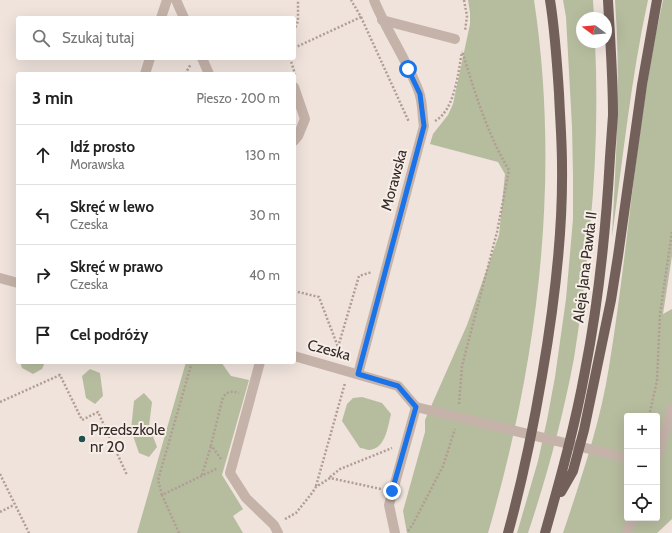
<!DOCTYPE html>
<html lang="pl">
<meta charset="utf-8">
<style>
:root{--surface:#fff;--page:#f2f2f2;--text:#222;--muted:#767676;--line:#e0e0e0}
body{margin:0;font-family:Cabin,sans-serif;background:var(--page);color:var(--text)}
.controls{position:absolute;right:12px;bottom:12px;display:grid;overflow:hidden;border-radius:4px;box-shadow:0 4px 16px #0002}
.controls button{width:36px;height:36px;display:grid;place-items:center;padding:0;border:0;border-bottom:1px solid var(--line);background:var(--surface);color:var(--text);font:20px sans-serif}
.compass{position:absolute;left:576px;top:12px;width:36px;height:36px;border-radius:50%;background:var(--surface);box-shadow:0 4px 16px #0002;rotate:286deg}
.stop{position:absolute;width:12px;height:12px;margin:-9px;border:3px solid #1a73e8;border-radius:50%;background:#fff}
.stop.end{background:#1a73e8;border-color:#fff;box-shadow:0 1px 4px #0008}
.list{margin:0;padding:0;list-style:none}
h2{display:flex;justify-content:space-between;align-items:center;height:52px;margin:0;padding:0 16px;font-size:17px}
h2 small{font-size:13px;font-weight:400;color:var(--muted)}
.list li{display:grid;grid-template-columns:26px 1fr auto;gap:12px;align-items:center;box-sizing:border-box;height:60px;padding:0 16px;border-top:1px solid var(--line)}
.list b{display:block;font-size:15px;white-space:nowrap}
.list p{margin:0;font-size:13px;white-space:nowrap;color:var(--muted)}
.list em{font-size:13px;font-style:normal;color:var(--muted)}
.icon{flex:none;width:22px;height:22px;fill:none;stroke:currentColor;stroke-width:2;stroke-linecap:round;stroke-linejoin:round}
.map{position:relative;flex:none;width:672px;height:533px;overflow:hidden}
.search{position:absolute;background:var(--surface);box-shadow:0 4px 16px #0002;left:16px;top:16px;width:280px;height:44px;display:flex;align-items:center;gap:10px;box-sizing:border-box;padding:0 14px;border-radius:4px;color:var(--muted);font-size:15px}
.panel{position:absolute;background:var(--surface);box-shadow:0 4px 16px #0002;left:16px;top:72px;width:280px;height:292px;border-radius:4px}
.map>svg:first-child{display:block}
.green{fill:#b6bc9e;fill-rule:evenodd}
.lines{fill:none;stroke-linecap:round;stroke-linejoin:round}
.path{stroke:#b19d94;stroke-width:2.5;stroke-dasharray:2 2;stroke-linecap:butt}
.minor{stroke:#c5b3a9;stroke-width:10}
.major{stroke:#74605b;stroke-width:10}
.route{stroke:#1a73e8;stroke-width:5}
.poi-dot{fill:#22504d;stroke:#f7eee8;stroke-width:1.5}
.labels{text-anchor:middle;stroke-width:4;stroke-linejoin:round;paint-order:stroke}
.street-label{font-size:15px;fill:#342a28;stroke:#f7eee8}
.poi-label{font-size:15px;fill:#342a28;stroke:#f7eee8;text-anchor:start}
</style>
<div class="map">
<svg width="672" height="533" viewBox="0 0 672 533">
<rect width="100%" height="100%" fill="#efe3dc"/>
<g class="green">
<path d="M 468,0 L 534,0 C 561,178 538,362 488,533 L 407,533 L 403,511 L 425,432 L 425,420 L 467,325 L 499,235 L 505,174 L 498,162 L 430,144 L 433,134 L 448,115 L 453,104 L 470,24 L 470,13 Z"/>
<path d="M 563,0 L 593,0 L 594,18 L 582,18 L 582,42 L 595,42 C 598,104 596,167 590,229 C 586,272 581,315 574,358 C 563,417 547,476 528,533 L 517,533 L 538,461 L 547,420 L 555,377 L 566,299 L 573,219 L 573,174 L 572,127 L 566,17 Z"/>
<path d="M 615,0 L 648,0 C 631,78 623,158 612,237 C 616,158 621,79 615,0 Z"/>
<path d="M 663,0 L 672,0 L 672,256 L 663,314 L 672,309 L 672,519 L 657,533 L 563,533 C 581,479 600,424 609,367 C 629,245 636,121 663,0 ZM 627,416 L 657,416 L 657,518 L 627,518 Z"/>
<polygon points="20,362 45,362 42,369 33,374 22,368"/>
<polygon points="186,362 221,362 231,376 249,380 222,475 243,509 233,516 243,533 137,533"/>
<polygon points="90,369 100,373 103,396 95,404 86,398 82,376"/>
<polygon points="144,393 152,402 149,426 157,447 149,457 139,453 131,430 134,401"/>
<path d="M 362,397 L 382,403 L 391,414 C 388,425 386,449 369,450 C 367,450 363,448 360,448 L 342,421 L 347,404 L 353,398 Z"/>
</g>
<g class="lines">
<g class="path">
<polyline points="464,0 467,16 465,31"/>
<polyline points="361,17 409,122"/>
<polyline points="294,31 298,21 298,0"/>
<polyline points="294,48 361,17 351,0"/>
<polyline points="290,58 295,74 294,75"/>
<polyline points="185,74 191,64"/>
<path d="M 435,121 C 455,110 458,73 462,52"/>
<polyline points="294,291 319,297 338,347 336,355"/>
<polyline points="338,347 359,276 372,272"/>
<polyline points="0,402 60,375 82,420 98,412 127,475"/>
<path d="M 459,404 L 462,366 L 497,232 L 509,170 C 487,134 475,92 462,51"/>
<polyline points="649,416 657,381 660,314 672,232"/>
<path d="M 221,459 L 211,445 L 223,397 C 228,391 232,391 239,393"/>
<polyline points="0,474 29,533"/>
<polyline points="202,475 211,446"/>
<polyline points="330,477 340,469 392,448"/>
<polyline points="316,486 345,383"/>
<polyline points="162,495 158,480 192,362"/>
<polyline points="0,512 14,505"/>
<polyline points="285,519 296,513 312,493 316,487 330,478 381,489"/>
<polyline points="408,531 413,524 443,466 455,429"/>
<polyline points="179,533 162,495 218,468"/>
</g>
<g class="minor">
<polyline points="176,0 184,18"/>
<polyline points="161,18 167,0"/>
<polyline points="382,20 455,39"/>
<polyline points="202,58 209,74"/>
<polyline points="145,74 150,58"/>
<polyline points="294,87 305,119 298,136 294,141"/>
<polyline points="0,278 18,283"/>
<polyline points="294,356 398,386 416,407 627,458"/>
<polyline points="260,362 230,473 246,498 274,525 278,533"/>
<path d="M 358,374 L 424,126 C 422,116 423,103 419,92 C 407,60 387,32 374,0"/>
<polyline points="657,457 672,408"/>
<polyline points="395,533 389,505 416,407"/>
<polyline points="627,533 633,518"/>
</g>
<g class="major">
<polyline points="561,492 573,471 584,430 611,300 618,256 642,85 657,0"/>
<path d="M 508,533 C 522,482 533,429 542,376 C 554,307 563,236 562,166 C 562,142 560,117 559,93 C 557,62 555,31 550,0"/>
<path d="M 545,533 C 560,480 575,426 585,371 C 599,300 606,229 610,157 C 611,143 612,129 613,115 C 613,77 610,38 608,0"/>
</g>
</g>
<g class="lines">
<polyline class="route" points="392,491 416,407 398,386 358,374 424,126 420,94 408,69"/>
</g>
<circle class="poi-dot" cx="82" cy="439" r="4"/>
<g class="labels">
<g class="street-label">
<text transform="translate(394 180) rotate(-75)" y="5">Morawska</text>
<text transform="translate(585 267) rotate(-83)" y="5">Aleja Jana Pawła II</text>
<text transform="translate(329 350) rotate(15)" y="5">Czeska</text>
</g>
<g class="poi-label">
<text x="90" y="435">Przedszkole<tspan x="90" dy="17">nr 20</tspan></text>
</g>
</g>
</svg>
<div class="controls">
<button>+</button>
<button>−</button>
<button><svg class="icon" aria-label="locate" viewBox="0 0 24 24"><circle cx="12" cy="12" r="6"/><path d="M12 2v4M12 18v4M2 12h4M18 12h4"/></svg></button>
</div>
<svg class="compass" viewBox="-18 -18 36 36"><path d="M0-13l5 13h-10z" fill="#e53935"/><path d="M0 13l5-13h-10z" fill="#767676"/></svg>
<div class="stop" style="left:408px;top:69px"></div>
<div class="stop end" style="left:392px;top:491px"></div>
<div class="search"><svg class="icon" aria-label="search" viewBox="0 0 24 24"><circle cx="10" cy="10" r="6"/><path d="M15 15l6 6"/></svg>Szukaj tutaj</div>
<section class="panel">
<h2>3 min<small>Pieszo · 200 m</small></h2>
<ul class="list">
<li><svg class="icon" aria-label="ahead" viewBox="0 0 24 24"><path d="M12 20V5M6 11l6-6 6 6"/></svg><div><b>Idź prosto</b><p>Morawska</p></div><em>130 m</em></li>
<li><svg class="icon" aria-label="left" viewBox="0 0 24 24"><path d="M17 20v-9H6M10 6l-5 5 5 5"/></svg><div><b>Skręć w lewo</b><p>Czeska</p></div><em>30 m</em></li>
<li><svg class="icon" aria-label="right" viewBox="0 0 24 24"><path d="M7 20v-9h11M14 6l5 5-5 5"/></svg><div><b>Skręć w prawo</b><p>Czeska</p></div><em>40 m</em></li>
<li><svg class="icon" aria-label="arrive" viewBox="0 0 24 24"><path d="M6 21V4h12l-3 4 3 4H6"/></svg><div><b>Cel podróży</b></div></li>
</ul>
</section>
</div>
